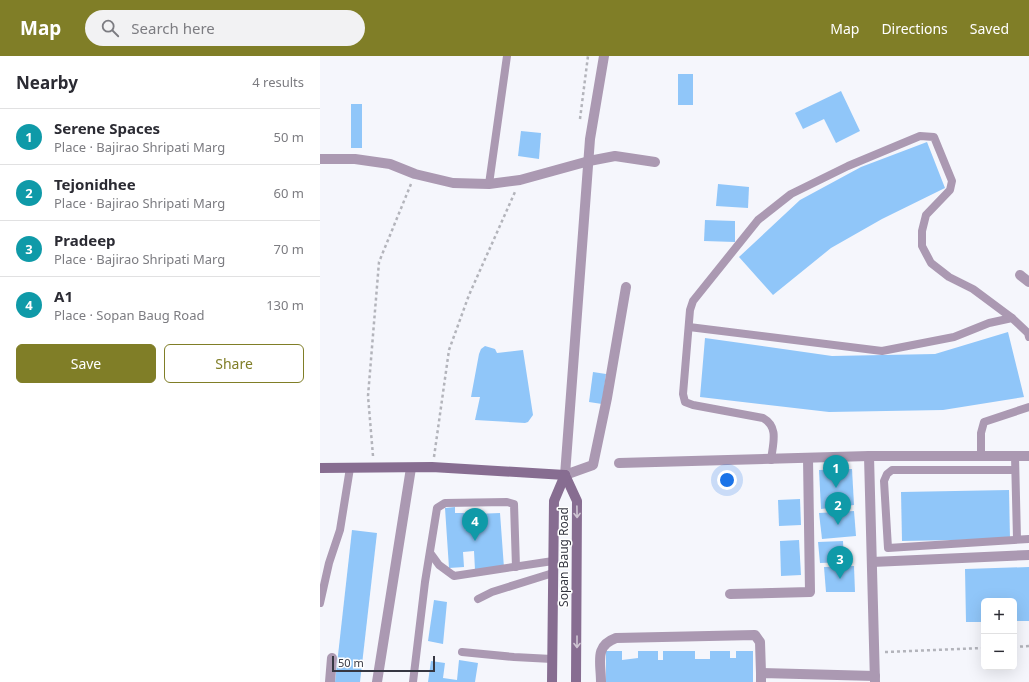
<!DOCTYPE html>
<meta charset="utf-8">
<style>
:root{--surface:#fff;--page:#f2f2f3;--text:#2b2b33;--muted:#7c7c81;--line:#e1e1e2;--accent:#807e27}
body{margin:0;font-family:"Noto Sans",sans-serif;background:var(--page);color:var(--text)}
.controls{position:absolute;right:12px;bottom:12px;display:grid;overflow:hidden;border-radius:6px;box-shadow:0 4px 16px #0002}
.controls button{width:36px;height:36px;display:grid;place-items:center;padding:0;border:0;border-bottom:1px solid var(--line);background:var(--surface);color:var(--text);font:20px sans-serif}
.scale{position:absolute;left:12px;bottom:10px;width:103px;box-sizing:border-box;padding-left:4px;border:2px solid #363742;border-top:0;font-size:11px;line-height:14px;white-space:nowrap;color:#363742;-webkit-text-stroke:3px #fff;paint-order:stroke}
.you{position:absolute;left:407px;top:424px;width:14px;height:14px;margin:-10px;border:3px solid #fff;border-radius:50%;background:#1a73e8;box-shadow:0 0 0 6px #1a73e833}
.badge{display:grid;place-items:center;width:26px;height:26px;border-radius:50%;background:var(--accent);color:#fff;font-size:13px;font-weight:700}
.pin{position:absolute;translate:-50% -33px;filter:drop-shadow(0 1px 2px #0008)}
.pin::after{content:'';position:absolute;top:21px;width:14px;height:12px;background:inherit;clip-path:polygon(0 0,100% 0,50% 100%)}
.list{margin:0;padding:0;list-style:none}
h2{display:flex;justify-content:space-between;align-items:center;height:52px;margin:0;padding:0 16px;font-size:17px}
h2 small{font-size:13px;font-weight:400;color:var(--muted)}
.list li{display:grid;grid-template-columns:26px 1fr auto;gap:12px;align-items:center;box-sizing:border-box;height:56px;padding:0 16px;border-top:1px solid var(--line)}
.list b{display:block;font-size:15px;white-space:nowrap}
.list p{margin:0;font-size:13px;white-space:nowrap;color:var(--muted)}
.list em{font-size:13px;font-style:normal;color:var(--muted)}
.actions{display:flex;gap:8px;padding:12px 16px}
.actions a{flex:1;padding:9px 0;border:1px solid var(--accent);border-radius:6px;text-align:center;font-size:14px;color:var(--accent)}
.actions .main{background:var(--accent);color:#fff}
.icon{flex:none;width:22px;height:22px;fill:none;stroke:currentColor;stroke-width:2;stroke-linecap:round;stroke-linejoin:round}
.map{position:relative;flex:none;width:709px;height:626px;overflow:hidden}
header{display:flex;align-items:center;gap:24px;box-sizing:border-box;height:56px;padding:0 20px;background:var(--accent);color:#fff}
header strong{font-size:19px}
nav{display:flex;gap:22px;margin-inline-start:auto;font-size:14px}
.search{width:280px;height:36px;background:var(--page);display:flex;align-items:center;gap:10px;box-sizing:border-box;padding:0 14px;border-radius:22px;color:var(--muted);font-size:15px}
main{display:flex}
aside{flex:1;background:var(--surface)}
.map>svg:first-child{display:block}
.building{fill:#90c6f9}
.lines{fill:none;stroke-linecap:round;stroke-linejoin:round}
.path{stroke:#b3b4bb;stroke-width:2.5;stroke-dasharray:3 3;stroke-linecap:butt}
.lane{stroke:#ab99b2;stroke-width:8}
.street{stroke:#ab99b2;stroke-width:10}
.secondary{stroke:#876d91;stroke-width:10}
.oneway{stroke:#cfc5d3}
.labels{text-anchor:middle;stroke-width:3;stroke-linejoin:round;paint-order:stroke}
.street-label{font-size:12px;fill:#363742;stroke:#fff}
</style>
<header>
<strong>Map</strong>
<div class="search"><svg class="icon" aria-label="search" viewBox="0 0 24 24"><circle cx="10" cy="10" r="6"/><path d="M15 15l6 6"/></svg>Search here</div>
<nav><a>Map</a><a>Directions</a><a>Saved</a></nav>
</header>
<main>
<aside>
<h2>Nearby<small>4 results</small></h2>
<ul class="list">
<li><span class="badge" style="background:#0f9aa8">1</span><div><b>Serene Spaces</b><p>Place · Bajirao Shripati Marg</p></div><em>50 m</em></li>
<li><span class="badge" style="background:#0f9aa8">2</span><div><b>Tejonidhee</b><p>Place · Bajirao Shripati Marg</p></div><em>60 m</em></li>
<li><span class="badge" style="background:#0f9aa8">3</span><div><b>Pradeep</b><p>Place · Bajirao Shripati Marg</p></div><em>70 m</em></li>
<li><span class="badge" style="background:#0f9aa8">4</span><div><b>A1</b><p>Place · Sopan Baug Road</p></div><em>130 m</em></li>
</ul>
<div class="actions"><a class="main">Save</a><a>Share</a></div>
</aside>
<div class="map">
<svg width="709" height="626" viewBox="0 0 709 626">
<rect width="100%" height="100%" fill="#f5f6fc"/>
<g class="building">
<rect x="358" y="18" width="15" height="31"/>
<polygon points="521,35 540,75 516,87 504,63 483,73 475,57"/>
<rect x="31" y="48" width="11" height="44"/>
<polygon points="201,75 221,77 219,103 198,100"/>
<polygon points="607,86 625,132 562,163 511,192 453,239 419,201 480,144 541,111"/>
<polygon points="398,128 429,131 428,152 396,150"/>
<polygon points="385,164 415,165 415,186 384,185"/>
<polygon points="688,276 704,341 623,354 509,356 380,341 385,282 512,300 615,298"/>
<polygon points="165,290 175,293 177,297 203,294 213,359 208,366 205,367 155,364 160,341 151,341 159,298 161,293"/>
<polygon points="273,316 286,318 282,348 269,346"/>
<polygon points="532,413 534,449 501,453 499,414"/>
<polygon points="689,434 690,483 582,485 581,436"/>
<polygon points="480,443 481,469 459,470 458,444"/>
<polygon points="135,451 135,457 144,457 145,474 156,474 155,458 180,457 184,512 155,514 154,495 143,496 144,511 129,512 125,452"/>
<polygon points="534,455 536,480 502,483 499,457"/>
<polygon points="32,474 57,477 40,626 15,626"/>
<polygon points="479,484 481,519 461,520 460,485"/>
<polygon points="523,485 524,506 500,507 498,486"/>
<polygon points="534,510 535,536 506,536 504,511"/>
<polygon points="709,511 709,565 694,565 694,545 664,545 664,566 646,566 645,513"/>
<polygon points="114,544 127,546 123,588 108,585"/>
<polygon points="286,595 302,595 302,604 318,602 318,595 338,595 338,604 343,604 343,595 375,595 375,603 390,603 390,595 410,595 410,602 416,602 416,595 433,595 433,626 286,626"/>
<polygon points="139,604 158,607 155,626 108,626 111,605 125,607 123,622 137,624"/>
</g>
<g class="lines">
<g class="path">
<polyline points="260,63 268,0"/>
<polyline points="53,400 48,340 59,206 91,128"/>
<polyline points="114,401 129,294 149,239 195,136"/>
<polyline points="694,591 709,590"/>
<polyline points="565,596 664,592"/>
</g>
<g class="lane">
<polyline points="169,128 187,0"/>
<polyline points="369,271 562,295 634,281 669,267 692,262 708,277 709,281"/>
<polyline points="661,400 661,377 664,366 709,351"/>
<polyline points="695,400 697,483"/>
<path d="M 451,404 C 453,387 459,371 443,362 L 373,349 L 365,346 L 363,338 L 370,254 L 373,245 L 438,164 L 471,138 L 528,110 L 600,80 L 614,81 L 632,125 L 630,134 L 606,159 L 602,175 L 602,190 L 611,207 L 629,221 L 653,233 L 692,262"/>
<polyline points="695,414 572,414 567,418 564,425 568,492 709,483"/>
<polyline points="111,498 119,509 134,520 233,505"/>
<polyline points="158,543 172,536 233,517"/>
<polyline points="0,547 9,507 20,474 30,412"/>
<polyline points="142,596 194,601 232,603"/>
<polyline points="93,626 105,526 117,452 125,447 187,446 194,448 196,511"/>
</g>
<g class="street">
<polyline points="284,0 270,83 245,419 273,409 287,342 306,231"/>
<polyline points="0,103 35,103 70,108 95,118 133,127 169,128 200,124 269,105 295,100 335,106"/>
<polyline points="700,219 709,226"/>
<polyline points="549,400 555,626"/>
<polyline points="299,407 549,400 709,400"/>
<polyline points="552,506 709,499"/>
<polyline points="410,538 490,536 488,402"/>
<polyline points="10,626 12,602"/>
<polyline points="57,626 91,412"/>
<path d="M 281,626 C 281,606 274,590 296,582 L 435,579 L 440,586 L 441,617"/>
<polyline points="441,626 441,617 555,620"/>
</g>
<g class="secondary">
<polyline points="0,412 112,411 245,419"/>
<polyline points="245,419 257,445 256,626"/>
<polyline points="232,626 234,445 245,419"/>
</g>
</g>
<defs><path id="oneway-shaft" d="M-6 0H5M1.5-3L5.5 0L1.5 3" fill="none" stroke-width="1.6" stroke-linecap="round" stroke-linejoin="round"/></defs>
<g class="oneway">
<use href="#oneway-shaft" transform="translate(257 456) rotate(89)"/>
<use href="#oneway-shaft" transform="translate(257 586) rotate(90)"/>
</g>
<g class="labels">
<g class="street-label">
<text transform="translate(244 501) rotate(-90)" y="4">Sopan Baug Road</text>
</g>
</g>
</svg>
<div class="controls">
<button>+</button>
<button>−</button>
</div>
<div class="scale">50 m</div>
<div class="you"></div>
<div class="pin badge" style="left:516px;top:432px;background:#0f9aa8">1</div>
<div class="pin badge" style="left:518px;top:469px;background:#0f9aa8">2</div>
<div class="pin badge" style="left:520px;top:523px;background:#0f9aa8">3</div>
<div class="pin badge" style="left:155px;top:485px;background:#0f9aa8">4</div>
</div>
</main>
